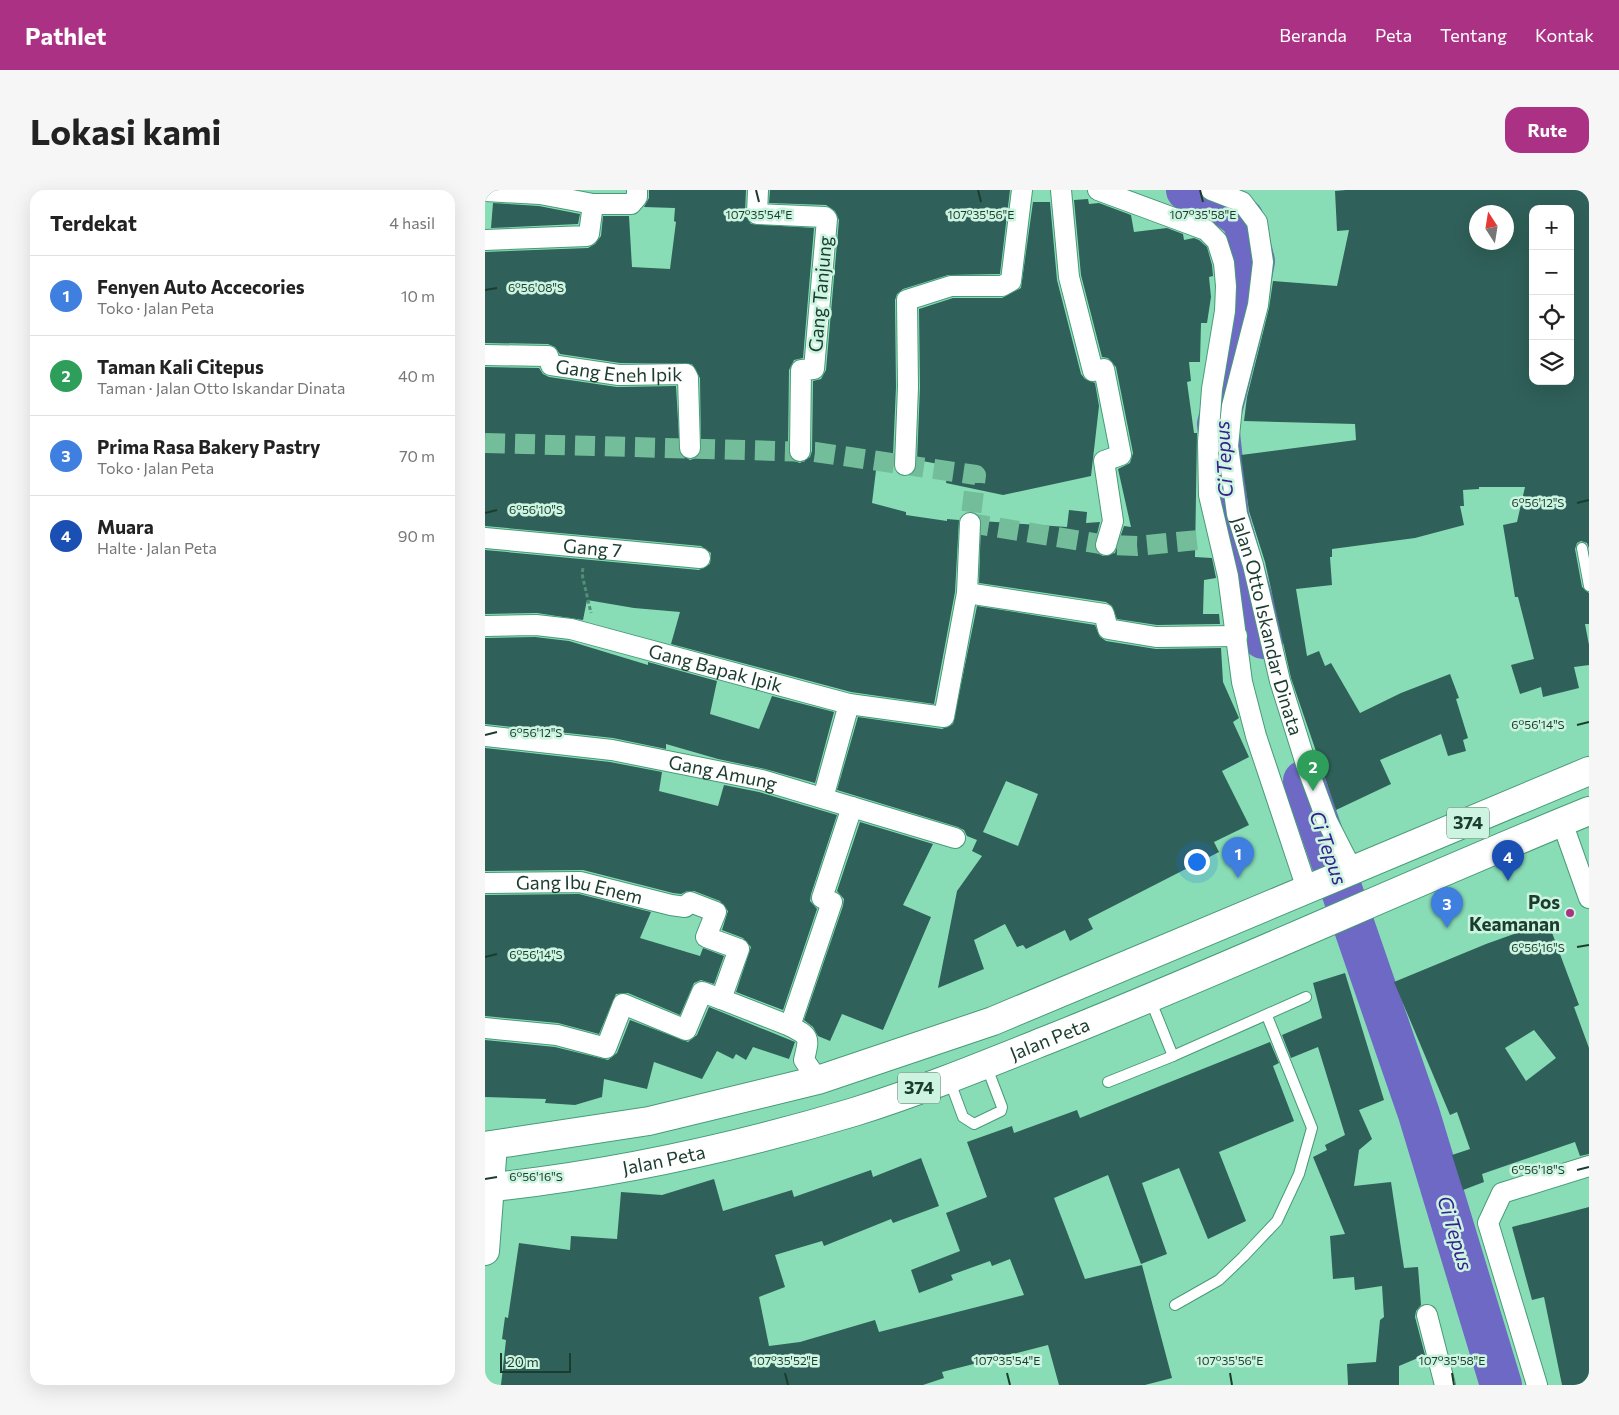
<!DOCTYPE html>
<html lang="id">
<meta charset="utf-8">
<style>
:root{--surface:#fff;--page:#f6f6f6;--text:#222;--muted:#767676;--line:#e0e0e0;--accent:#ab3184}
body{margin:0;font-family:Commissioner,sans-serif;background:var(--page);color:var(--text)}
.controls{position:absolute;right:15px;top:15px;display:grid;overflow:hidden;border-radius:10px;box-shadow:0 5px 20px #0002}
.controls button{width:45px;height:45px;display:grid;place-items:center;padding:0;border:0;border-bottom:1px solid var(--line);background:var(--surface);color:var(--text);font:25px sans-serif}
.compass{position:absolute;left:984px;top:15px;width:45px;height:45px;border-radius:50%;background:var(--surface);box-shadow:0 5px 20px #0002;rotate:348deg}
.scale{position:absolute;left:15px;bottom:12px;width:71px;box-sizing:border-box;padding-left:5px;border:2px solid #1a3d2e;border-top:0;font-size:14px;line-height:18px;white-space:nowrap;color:#1a3d2e;-webkit-text-stroke:4px #ccf4e0;paint-order:stroke}
.you{position:absolute;left:711px;top:671px;width:18px;height:18px;margin:-12px;border:4px solid #fff;border-radius:50%;background:#1a73e8;box-shadow:0 0 0 8px #1a73e833}
.badge{display:grid;place-items:center;width:32px;height:32px;border-radius:50%;background:var(--accent);color:#fff;font-size:16px;font-weight:700}
.pin{position:absolute;translate:-50% -41px;filter:drop-shadow(0 1px 2px #0008)}
.pin::after{content:'';position:absolute;top:26px;width:18px;height:15px;background:inherit;clip-path:polygon(0 0,100% 0,50% 100%)}
.list{margin:0;padding:0;list-style:none}
h2{display:flex;justify-content:space-between;align-items:center;height:65px;margin:0;padding:0 20px;font-size:21px}
h2 small{font-size:16px;font-weight:400;color:var(--muted)}
.list li{display:grid;grid-template-columns:32px 1fr auto;gap:15px;align-items:center;box-sizing:border-box;height:80px;padding:0 20px;border-top:1px solid var(--line)}
.list b{display:block;font-size:19px;white-space:nowrap}
.list p{margin:0;font-size:16px;white-space:nowrap;color:var(--muted)}
.list em{font-size:16px;font-style:normal;color:var(--muted)}
.icon{flex:none;width:28px;height:28px;fill:none;stroke:currentColor;stroke-width:2;stroke-linecap:round;stroke-linejoin:round}
.map{position:relative;flex:none;width:1104px;height:1195px;overflow:hidden;border-radius:15px}
header{display:flex;align-items:center;gap:30px;box-sizing:border-box;height:70px;padding:0 25px;background:var(--accent);color:#fff}
header strong{font-size:24px}
nav{display:flex;gap:28px;margin-inline-start:auto;font-size:18px}
.intro{display:flex;align-items:center;justify-content:space-between;box-sizing:border-box;height:120px;padding:0 30px}
h1{margin:0;font-size:35px}
.button{padding:12px 22px;border-radius:15px;background:var(--accent);color:#fff;font-size:18px;font-weight:700}
main{display:flex;gap:30px;padding:0 30px}
aside{flex:1;background:var(--surface);border-radius:15px;box-shadow:0 5px 20px #0002}
.map>svg:first-child{display:block}
.lines{fill:none;stroke-linecap:round;stroke-linejoin:round}
.river{stroke:#6e69c4;stroke-width:42}
.building{fill:#2f6059;fill-rule:evenodd}
.street-tunnel{stroke:#73bd9b;stroke-width:20;stroke-dasharray:20 10;stroke-linecap:butt}
.lane-casing{stroke:#479b77;stroke-width:12}
.street-casing{stroke:#479b77;stroke-width:22}
.primary-casing{stroke:#479b77;stroke-width:30}
.path{stroke:#538f74;stroke-width:3;stroke-dasharray:4 2.5;stroke-linecap:butt}
.lane{stroke:#fff;stroke-width:10}
.street{stroke:#fff;stroke-width:20}
.primary{stroke:#fff;stroke-width:28}
.ticks{fill:none;stroke:#1a3d2e;stroke-width:2}
.poi-dot{fill:#ab3184;stroke:#ccf4e0;stroke-width:2}
.labels{text-anchor:middle;stroke-width:5;stroke-linejoin:round;paint-order:stroke}
.shield{fill:#ccf4e0;stroke:#4f7463;stroke-width:1}
.shield-label{font-size:18px;font-weight:bold;fill:#1a3d2e}
.street-label{font-size:19px;fill:#1a3d2e;stroke:#ccf4e0}
.poi-label{font-size:19px;font-weight:bold;fill:#1a3d2e;stroke:#ccf4e0;text-anchor:end}
.water-label{font-size:20px;font-style:italic;fill:#37208e;stroke:#ccf4e0}
.ticks-label{font-size:12px;text-anchor:middle;fill:#1a3d2e;stroke:#ccf4e0;stroke-width:5;stroke-linejoin:round;paint-order:stroke}
</style>
<header>
<strong>Pathlet</strong>
<nav><a>Beranda</a><a>Peta</a><a>Tentang</a><a>Kontak</a></nav>
</header>
<div class="intro"><h1>Lokasi kami</h1><a class="button">Rute</a></div>
<main>
<aside>
<h2>Terdekat<small>4 hasil</small></h2>
<ul class="list">
<li><span class="badge" style="background:#3f7fe0">1</span><div><b>Fenyen Auto Accecories</b><p>Toko · Jalan Peta</p></div><em>10 m</em></li>
<li><span class="badge" style="background:#2e9e5b">2</span><div><b>Taman Kali Citepus</b><p>Taman · Jalan Otto Iskandar Dinata</p></div><em>40 m</em></li>
<li><span class="badge" style="background:#3f7fe0">3</span><div><b>Prima Rasa Bakery Pastry</b><p>Toko · Jalan Peta</p></div><em>70 m</em></li>
<li><span class="badge" style="background:#1a4fb4">4</span><div><b>Muara</b><p>Halte · Jalan Peta</p></div><em>90 m</em></li>
</ul>
</aside>
<div class="map">
<svg width="1104" height="1195" viewBox="0 0 1104 1195">
<rect width="100%" height="100%" fill="#89ddb6"/>
<g class="lines">
<g class="river">
<polyline points="702,0 730,8 758,29 769,71 756,141 733,234 743,326 778,448"/>
<polyline points="819,591 934,924 1016,1195"/>
</g>
</g>
<g class="building">
<polygon points="164,0 261,0 260,24 266,34 329,38 318,168 309,170 304,180 303,261 309,271 315,273 325,267 327,261 328,191 336,189 341,180 354,30 350,21 341,15 284,13 285,0 525,0 515,84 463,85 418,99 412,104 410,110 411,197 408,266 393,264 387,313 421,322 421,325 462,331 462,329 474,330 470,402 449,514 366,502 186,454 195,422 149,418 102,410 98,430 52,423 0,424 0,360 214,380 225,374 226,363 216,356 0,336 0,177 54,178 58,184 64,187 132,197 191,196 195,264 205,270 211,268 216,263 215,188 207,174 135,173 75,164 70,157 63,154 0,153 0,62 103,58 110,54 116,46 118,26 144,26 147,77 185,79 191,32 189,31 190,18 159,17 164,8"/>
<path d="M 861,0 L 1104,0 L 1104,358 L 1102,353 L 1096,351 L 1092,353 L 1090,359 L 1097,397 L 1104,403 L 1104,434 L 1100,434 L 1104,455 L 1104,475 L 1089,477 L 1094,498 L 1058,507 L 1056,497 L 1035,504 L 1026,475 L 1049,469 L 1033,407 L 1030,407 L 1018,335 L 1032,332 L 1040,297 L 994,297 L 994,299 L 978,300 L 979,316 L 975,316 L 979,335 L 930,348 L 847,359 L 847,367 L 845,367 L 847,395 L 811,399 L 822,466 L 834,461 L 840,476 L 846,473 L 875,523 L 916,503 L 965,484 L 974,508 L 971,509 L 983,548 L 978,550 L 981,561 L 963,566 L 956,544 L 895,570 L 906,594 L 851,620 L 806,488 L 780,372 L 764,321 L 756,265 L 871,250 L 870,234 L 759,231 L 762,207 L 784,118 L 788,91 L 852,96 L 864,40 L 852,41 L 850,1 ZM 1048,19 L 1085,19 L 1085,191 L 1048,191 ZM 992,22 L 1022,22 L 1022,52 L 992,52 Z"/>
<polygon points="603,9 604,14 614,13 646,25 649,42 682,38 698,44 699,50 709,48 714,50 722,57 727,75 728,86 724,87 726,107 722,133 716,133 715,172 704,172 706,191 702,192 709,243 712,243 710,367 727,368 731,388 719,390 718,424 734,424 735,434 672,435 632,429 627,416 621,412 494,393 496,331 582,337 584,320 602,322 601,333 615,332 609,357 612,363 618,366 630,363 639,336 646,337 633,279 645,273 648,263 631,177 623,168 617,167 596,85 589,10"/>
<polygon points="548,12 565,12 572,90 596,184 600,189 610,193 614,216 606,286 518,305 461,293 464,276 432,270 435,197 434,119 468,108 517,108 536,98"/>
<polygon points="8,13 54,16 95,24 93,34 6,38"/>
<path d="M 492,416 L 610,435 L 615,447 L 621,451 L 671,459 L 736,458 L 738,492 L 754,528 L 748,532 L 764,567 L 737,581 L 764,635 L 729,652 L 734,662 L 603,729 L 608,739 L 585,751 L 580,740 L 541,759 L 538,755 L 532,757 L 520,734 L 489,750 L 499,779 L 453,798 L 472,701 L 497,666 L 487,661 L 492,650 L 482,646 L 479,640 L 473,637 L 352,600 L 373,527 L 457,539 L 468,534 ZM 521,591 L 553,604 L 533,656 L 498,642 Z"/>
<polygon points="50,447 84,451 163,475 163,472 232,491 225,524 274,539 287,506 349,522 330,593 280,579 233,569 181,554 181,559 128,548 0,534 0,448"/>
<polygon points="0,558 125,572 177,582 174,601 233,616 239,595 274,602 352,625 326,704 325,711 332,719 298,820 251,802 266,757 258,748 237,740 243,721 235,711 209,701 202,701 196,704 188,703 98,680 0,681"/>
<polygon points="375,632 448,654 418,715 446,727 398,840 357,824 345,851 333,846 328,837 319,830 358,716 359,709 352,701"/>
<polygon points="94,704 166,722 155,748 215,766 218,758 239,766 229,794 216,790 209,793 195,825 143,803 131,804 114,844 73,833 0,826 0,705"/>
<path d="M 1063,732 L 1094,815 L 1089,817 L 1104,858 L 1104,964 L 1095,966 L 1090,952 L 997,984 L 999,992 L 978,1000 L 967,965 L 985,959 L 972,922 L 965,925 L 909,792 L 1001,754 ZM 1049,840 L 1071,868 L 1041,891 L 1020,858 Z"/>
<polygon points="860,783 899,910 874,920 887,949 874,960 869,996 906,992 919,1078 933,1077 936,1115 931,1121 930,1127 940,1165 914,1176 914,1195 863,1195 862,1174 891,1172 895,1130 899,1127 897,1096 870,1100 869,1087 848,1089 845,1046 860,1044 828,967 842,960 840,955 860,945 833,857 806,868 797,845 837,828 828,793"/>
<polygon points="224,817 310,852 304,869 268,857 261,870 251,864 248,869 232,861 217,889 169,872 162,899 119,889 117,907 90,915 60,913 61,909 0,907 0,850 70,857 123,870 132,863 145,830 203,852 212,845"/>
<polygon points="785,852 794,873 788,876 809,931 734,962 761,1031 723,1049 694,978 657,993 682,1064 656,1074 623,985 569,1008 600,1089 657,1075 687,1188 660,1195 574,1195 563,1155 457,1182 459,1188 438,1195 16,1195 21,1150 17,1149 20,1127 23,1128 34,1053 85,1060 86,1046 132,1049 136,1002 177,1005 229,989 238,1021 307,1000 309,1007 386,980 388,987 436,968 454,1016 408,1033 406,1029 339,1056 337,1051 290,1065 300,1097 274,1107 284,1156 315,1152 390,1130 394,1142 539,1105 525,1069 507,1076 505,1071 466,1085 468,1090 434,1103 426,1080 475,1061 461,1023 502,1007 482,952 527,936 529,943 592,920 595,928"/>
<polygon points="1104,1017 1104,1195 1077,1195 1059,1107 1047,1110 1027,1037"/>
</g>
<g class="lines">
<polyline class="street-tunnel" points="0,253 330,262 491,285 485,333 621,355 652,356 713,350"/>
<g class="lane-casing">
<g id="lane">
<polyline points="1097,358 1104,396"/>
<polyline points="665,809 688,866 821,807"/>
<polyline points="464,889 478,927 489,934 516,921 517,917 501,875"/>
<polyline points="623,892 688,866"/>
<polyline points="690,1115 734,1090 758,1067 792,1031 814,984 827,938 782,826"/>
</g>
</g>
<g class="street-casing">
<g id="street">
<polyline points="273,0 272,24 340,27 342,29 329,179 316,180 315,261"/>
<polyline points="576,0 584,87 608,181 619,179 636,265 619,271 628,331 621,355"/>
<polyline points="613,0 721,40 732,51 739,73 741,96 740,121 727,199 723,252 724,305 743,386 757,492 771,546 822,699"/>
<path id="s1" d="M 726,0 L 757,12 L 772,32 L 778,72 L 773,115 L 747,216 L 743,256 L 752,324 L 768,375 L 795,491 L 821,574 L 842,631 L 868,682"/>
<polyline points="0,1 55,4 108,14 146,14 152,7 152,0"/>
<polyline points="0,50 102,46 104,44 108,14"/>
<path id="s2" d="M 0,165 L 63,166 L 66,175 L 134,185 L 201,184 L 203,188 L 205,258"/>
<polyline points="420,275 423,197 422,110 466,96 517,96 526,91 537,0"/>
<path id="s3" d="M 0,348 L 215,368"/>
<polyline points="482,403 619,424 623,439 671,447 752,446"/>
<path id="s4" d="M 0,436 L 51,435 L 86,439 L 364,514 L 338,608"/>
<polyline points="364,514 459,527 482,403 485,333"/>
<path id="s5" d="M 0,546 L 127,560 L 277,590 L 470,648"/>
<polyline points="1077,632 1104,708"/>
<path id="s6" d="M 0,693 L 95,692 L 186,715 L 200,717 L 205,712 L 231,722 L 221,747 L 254,759 L 236,809 L 305,836 L 347,712 L 337,708 L 367,617"/>
<path d="M 305,836 C 326,847 324,848 319,870 L 333,890"/>
<polyline points="0,838 72,845 121,858 138,814 201,840 217,802 236,809"/>
<polyline points="942,1125 960,1195"/>
<polyline points="1052,1195 1003,1033 1017,1003 1104,976"/>
</g>
</g>
<g class="primary-casing">
<g id="primary">
<polyline points="0,956 164,931 333,890 508,831 1104,581"/>
<path id="s7" d="M 0,998 C 124,985 249,958 369,922 C 436,901 502,874 567,848 C 748,776 924,694 1104,621"/>
<polyline points="0,1061 8,955"/>
</g>
</g>
<polyline class="path" points="98,378 97,384 106,423"/>
<use href="#lane" class="lane"/>
<use href="#street" class="street"/>
<use href="#primary" class="primary"/>
</g>
<path class="ticks" d="M 271,0 L 274,12M 493,0 L 496,12M 715,0 L 718,12M 0,100 L 12,98M 1092,313 L 1104,310M 0,323 L 12,320M 1092,535 L 1104,532M 0,545 L 12,542M 1092,757 L 1104,755M 0,767 L 12,764M 1092,980 L 1104,977M 0,989 L 12,987M 300,1183 L 303,1195M 522,1183 L 525,1195M 745,1183 L 747,1195M 967,1183 L 969,1195"/>
<circle class="poi-dot" cx="1085" cy="723" r="5"/>
<g class="labels">
<g class="shield">
<rect x="962" y="617.5" width="42" height="31" rx="4"/>
<rect x="413" y="882.5" width="42" height="31" rx="4"/>
</g>
<g class="shield-label">
<text x="983" y="639">374</text>
<text x="434" y="904">374</text>
</g>
<g class="street-label">
<text transform="translate(335 104) rotate(-85)" y="7">Gang Tanjung</text>
<text dy="7" stroke="none"><textPath href="#s2" startOffset="141">Gang Eneh Ipik</textPath></text>
<text dy="7" stroke="none"><textPath href="#s3" startOffset="108">Gang 7</textPath></text>
<text dy="7" stroke="none"><textPath href="#s1" startOffset="471">Jalan Otto Iskandar Dinata</textPath></text>
<text dy="7" stroke="none"><textPath href="#s4" startOffset="236">Gang Bapak Ipik</textPath></text>
<text dy="7" stroke="none"><textPath href="#s5" startOffset="241">Gang Amung</textPath></text>
<text dy="7" stroke="none"><textPath href="#s6" startOffset="95">Gang Ibu Enem</textPath></text>
<text dy="7" stroke="none"><textPath href="#s7" startOffset="586">Jalan Peta</textPath></text>
<text dy="7" stroke="none"><textPath href="#s7" startOffset="181">Jalan Peta</textPath></text>
</g>
<g class="poi-label">
<text x="1075" y="719">Pos<tspan x="1075" dy="22">Keamanan</tspan></text>
</g>
<g class="water-label">
<text transform="translate(739 269) rotate(-93)" y="7">Ci Tepus</text>
<text transform="translate(843 658) rotate(71)" y="7">Ci Tepus</text>
<text transform="translate(970 1043) rotate(73)" y="7">Ci Tepus</text>
</g>
</g>
<g class="ticks-label">
<text x="274" y="29">107°35'54"E</text>
<text x="496" y="29">107°35'56"E</text>
<text x="718" y="29">107°35'58"E</text>
<text x="51" y="102">6°56'08"S</text>
<text x="1053" y="317">6°56'12"S</text>
<text x="51" y="324">6°56'10"S</text>
<text x="1053" y="539">6°56'14"S</text>
<text x="51" y="547">6°56'12"S</text>
<text x="1053" y="762">6°56'16"S</text>
<text x="51" y="769">6°56'14"S</text>
<text x="1053" y="984">6°56'18"S</text>
<text x="51" y="991">6°56'16"S</text>
<text x="300" y="1175">107°35'52"E</text>
<text x="522" y="1175">107°35'54"E</text>
<text x="745" y="1175">107°35'56"E</text>
<text x="967" y="1175">107°35'58"E</text>
</g>
</svg>
<div class="controls">
<button>+</button>
<button>−</button>
<button><svg class="icon" aria-label="locate" viewBox="0 0 24 24"><circle cx="12" cy="12" r="6"/><path d="M12 2v4M12 18v4M2 12h4M18 12h4"/></svg></button>
<button><svg class="icon" aria-label="layers" viewBox="0 0 24 24"><path d="M12 4l9 5-9 5-9-5zM3 14l9 5 9-5"/></svg></button>
</div>
<svg class="compass" viewBox="-18 -18 36 36"><path d="M0-13l5 13h-10z" fill="#e53935"/><path d="M0 13l5-13h-10z" fill="#767676"/></svg>
<div class="scale">20 m</div>
<div class="you"></div>
<div class="pin badge" style="left:753px;top:688px;background:#3f7fe0">1</div>
<div class="pin badge" style="left:828px;top:601px;background:#2e9e5b">2</div>
<div class="pin badge" style="left:962px;top:738px;background:#3f7fe0">3</div>
<div class="pin badge" style="left:1023px;top:691px;background:#1a4fb4">4</div>
</div>
</main>
